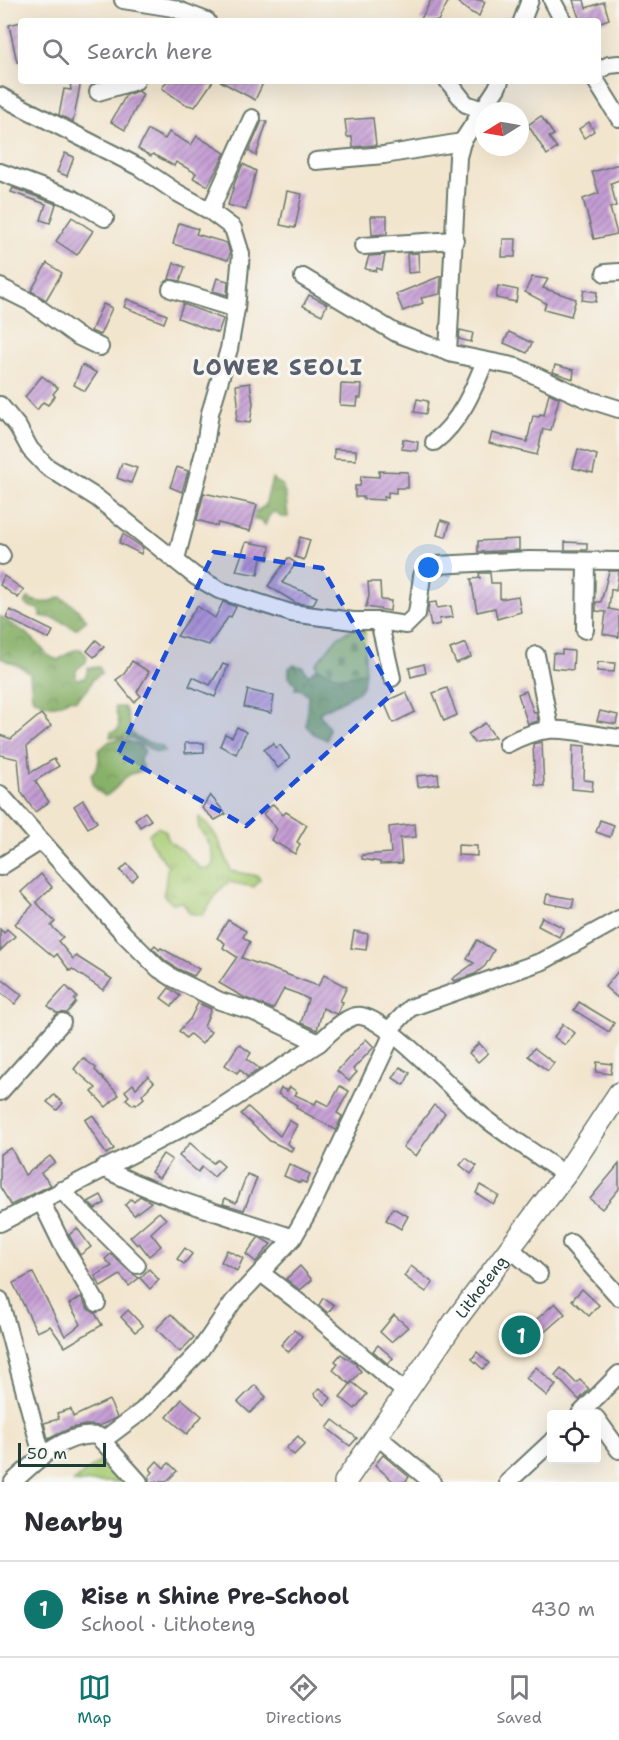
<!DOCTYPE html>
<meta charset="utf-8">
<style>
:root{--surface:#fff;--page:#f2f2f3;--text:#2b2b33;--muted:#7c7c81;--line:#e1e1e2;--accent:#0f766e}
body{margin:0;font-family:"Shantell Sans",sans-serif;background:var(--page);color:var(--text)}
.controls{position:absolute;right:18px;bottom:18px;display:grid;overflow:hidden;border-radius:6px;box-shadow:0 6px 24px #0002}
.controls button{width:54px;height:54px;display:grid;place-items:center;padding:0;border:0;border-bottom:2px solid var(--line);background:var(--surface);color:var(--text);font:30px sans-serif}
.compass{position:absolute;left:475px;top:102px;width:54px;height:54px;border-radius:50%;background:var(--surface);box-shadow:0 6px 24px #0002;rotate:259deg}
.scale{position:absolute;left:18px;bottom:15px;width:88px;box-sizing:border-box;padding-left:6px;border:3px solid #1f3d34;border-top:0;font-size:16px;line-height:21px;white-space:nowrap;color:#1f3d34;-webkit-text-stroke:4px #f6f6f2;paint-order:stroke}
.you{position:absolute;left:429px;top:568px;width:21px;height:21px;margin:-15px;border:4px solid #fff;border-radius:50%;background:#1a73e8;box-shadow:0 0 0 9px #1a73e833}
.badge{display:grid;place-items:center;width:39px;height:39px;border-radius:50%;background:var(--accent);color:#fff;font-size:20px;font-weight:700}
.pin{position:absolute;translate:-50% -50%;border:3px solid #fff;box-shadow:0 2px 6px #0006}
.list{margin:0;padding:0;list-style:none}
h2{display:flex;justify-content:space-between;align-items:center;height:78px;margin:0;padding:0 24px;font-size:26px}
h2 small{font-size:20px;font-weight:400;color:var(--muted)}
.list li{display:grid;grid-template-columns:39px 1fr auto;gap:18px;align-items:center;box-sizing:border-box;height:96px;padding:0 24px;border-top:2px solid var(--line)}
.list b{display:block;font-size:22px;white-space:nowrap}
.list p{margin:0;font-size:20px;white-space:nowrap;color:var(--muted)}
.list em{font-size:20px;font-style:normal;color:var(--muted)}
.icon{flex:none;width:33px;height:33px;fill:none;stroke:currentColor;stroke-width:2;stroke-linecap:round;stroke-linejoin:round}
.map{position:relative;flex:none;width:619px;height:1482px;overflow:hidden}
.search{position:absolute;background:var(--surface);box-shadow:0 6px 24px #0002;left:18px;right:18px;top:18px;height:66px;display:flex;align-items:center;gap:15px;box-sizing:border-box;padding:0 21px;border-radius:6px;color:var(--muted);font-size:22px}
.sheet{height:174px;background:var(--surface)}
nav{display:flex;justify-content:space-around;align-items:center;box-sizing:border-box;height:84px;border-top:2px solid var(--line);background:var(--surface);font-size:16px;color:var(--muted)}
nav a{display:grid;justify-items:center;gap:3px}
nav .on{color:var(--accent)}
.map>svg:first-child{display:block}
.grass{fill:url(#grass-tufts);stroke:#648555;stroke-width:1.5}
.forest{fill:url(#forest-crowns);stroke:#53764e;stroke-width:1.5}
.cemetery{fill:url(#cemetery-stones);stroke:#648555;stroke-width:1.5}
.park{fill:#aacd76;stroke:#648555;stroke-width:1.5}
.building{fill:url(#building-hatch)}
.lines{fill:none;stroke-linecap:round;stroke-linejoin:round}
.minor-casing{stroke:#69786a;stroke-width:20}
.major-casing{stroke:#69786a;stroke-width:24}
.minor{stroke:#fff;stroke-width:16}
.major{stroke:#fff;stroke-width:21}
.marked{fill:#1d4ed8;fill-opacity:0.2;stroke:#1d4ed8;stroke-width:4.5;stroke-dasharray:12 8;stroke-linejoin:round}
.labels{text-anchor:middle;stroke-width:6;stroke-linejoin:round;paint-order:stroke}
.street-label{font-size:16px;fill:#1f3d34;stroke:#f6f6f2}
.district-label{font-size:22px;font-weight:bold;letter-spacing:1.5px;fill:#595f6c;stroke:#f6f6f2}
</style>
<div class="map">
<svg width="619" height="1482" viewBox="0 0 619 1482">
<defs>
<pattern id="grass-tufts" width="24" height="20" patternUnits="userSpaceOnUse" patternTransform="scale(1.5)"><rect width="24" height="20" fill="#aacd76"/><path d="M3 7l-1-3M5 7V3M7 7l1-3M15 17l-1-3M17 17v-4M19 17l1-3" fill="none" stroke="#8aa862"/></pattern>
<pattern id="forest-crowns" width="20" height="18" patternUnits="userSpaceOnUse" patternTransform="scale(1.5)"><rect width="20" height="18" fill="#87b067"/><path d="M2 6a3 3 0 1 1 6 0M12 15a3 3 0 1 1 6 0" fill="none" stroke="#6e9056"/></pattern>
<pattern id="cemetery-stones" width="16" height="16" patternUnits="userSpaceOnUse" patternTransform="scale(1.5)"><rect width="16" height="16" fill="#aacd76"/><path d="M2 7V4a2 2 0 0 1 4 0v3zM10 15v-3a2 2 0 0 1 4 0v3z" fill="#8aa862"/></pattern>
<pattern id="building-hatch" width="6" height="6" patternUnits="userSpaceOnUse" patternTransform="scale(1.5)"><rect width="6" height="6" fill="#c59dd4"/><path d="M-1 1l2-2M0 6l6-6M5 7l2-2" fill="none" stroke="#9f81ad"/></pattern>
</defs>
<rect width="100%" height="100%" fill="#f6f6f2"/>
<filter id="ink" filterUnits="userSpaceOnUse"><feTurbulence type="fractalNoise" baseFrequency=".0167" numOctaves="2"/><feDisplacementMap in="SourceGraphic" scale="12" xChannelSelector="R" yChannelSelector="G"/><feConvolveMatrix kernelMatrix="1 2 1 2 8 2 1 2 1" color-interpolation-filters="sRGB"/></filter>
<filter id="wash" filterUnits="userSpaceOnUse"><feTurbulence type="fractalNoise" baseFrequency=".008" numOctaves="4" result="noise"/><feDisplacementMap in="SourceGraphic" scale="24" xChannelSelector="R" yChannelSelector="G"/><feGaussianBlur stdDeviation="1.35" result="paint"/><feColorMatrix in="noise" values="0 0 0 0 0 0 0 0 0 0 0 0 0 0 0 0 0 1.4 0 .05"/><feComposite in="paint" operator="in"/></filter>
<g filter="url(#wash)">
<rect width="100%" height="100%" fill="#f2e5ce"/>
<path class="grass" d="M 199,817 C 218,832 223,850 231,871 L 258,876 L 260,880 L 254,887 L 229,882 C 213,893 214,902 202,915 L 189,913 L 183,902 L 172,903 L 163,895 C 167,885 165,876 168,866 L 151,843 L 149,834 L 157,827 L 165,830 L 169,841 L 184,852 L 200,868 L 208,869 L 214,864 C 212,849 209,840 199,829 Z"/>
<g class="forest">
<polygon points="272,479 282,485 286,497 288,517 281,517 274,511 269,516 265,525 261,521 251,519 252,514 265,506"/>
<path d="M 61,597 L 74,606 L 87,620 L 76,629 L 56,619 L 41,616 L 38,609 L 28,606 L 25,602 L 28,598 C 40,605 49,603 61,597 Z"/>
<path d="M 0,616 C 11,624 22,630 33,639 C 45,649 41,654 58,660 L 72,651 L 81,649 L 87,656 L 86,662 L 76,670 L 76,679 L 85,678 L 88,668 L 99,667 L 102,673 L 93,679 L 88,689 L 76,700 L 69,699 C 55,708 45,707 32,697 L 30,674 L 21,667 L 0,658 Z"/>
<polygon points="293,665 303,667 308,675 317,668 325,671 365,672 363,686 357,693 319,713 329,728 327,740 314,734 306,726 308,695 300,689 295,689 296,684 289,677 289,668"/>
<path d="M 115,707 L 124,707 C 129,715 128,723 131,731 C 136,741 154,743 163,747 L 165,752 L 156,752 L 132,738 L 110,737 L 111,732 L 118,730 L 119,724 Z"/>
<path d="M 122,739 L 140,745 L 145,751 C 138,758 139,762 144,769 C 139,774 135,771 129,775 C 120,781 116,791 105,796 C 95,790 93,785 91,774 C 99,767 100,761 98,751 L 110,741 Z"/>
</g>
<polygon class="cemetery" points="354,628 365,631 365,672 342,678 317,668 316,664 338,637"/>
<polygon class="park" points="103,1459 121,1482 73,1482"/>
<g id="blocks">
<g class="building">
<polygon points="431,0 449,0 438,21 420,21"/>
<polygon points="455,0 480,0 485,2 479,16 470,12"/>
<polygon points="573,0 584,0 586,8 604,2 609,19 598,23 598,21 580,21"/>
<polygon points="21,22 21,62 17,62 9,25"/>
<polygon points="70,81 81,81 73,122 59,115 64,89 71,90"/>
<polygon points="167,81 213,81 195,107 184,104 162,88"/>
<polygon points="220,81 264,81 255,100"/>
<polygon points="138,91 143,94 125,130 111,122 126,95"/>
<polygon points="541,116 554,135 549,137 557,148 547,155 528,125"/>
<polygon points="373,118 376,145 353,147 352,137 347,137 345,120"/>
<polygon points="262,121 267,122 256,156 249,151"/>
<polygon points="589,122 594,131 584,138 579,129"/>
<polygon points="148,130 165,139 169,132 191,145 197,136 225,153 208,186 193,178 196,173 176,162 174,166 153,154 151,156 138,149"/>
<polygon points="65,153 74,157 67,176 57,172"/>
<polygon points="243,164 256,171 246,210 228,205 235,182"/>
<polygon points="619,164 619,180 611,183 616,206 610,208 617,234 594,239 583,199 599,193 592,172"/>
<polygon points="13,188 56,204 50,223 41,220 46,204 11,192"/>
<polygon points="287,191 302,194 295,228 280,225"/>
<polygon points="371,216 387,216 387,234 372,235"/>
<polygon points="72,217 93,231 77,255 56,241"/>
<polygon points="179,223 198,229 196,234 227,243 230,254 228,260 173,244"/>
<polygon points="503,239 516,239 515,257 502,257"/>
<polygon points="418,253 419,272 408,273 407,254"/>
<polygon points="385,255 382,270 377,268 376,271 365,269 369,256"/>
<polygon points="47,263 62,273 46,300 31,291"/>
<polygon points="174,263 185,267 180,281 169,279"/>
<polygon points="441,276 440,294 421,298 423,303 403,311 396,294"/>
<polygon points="532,277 548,279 543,288 576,299 571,316 544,309 546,303 525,292"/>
<polygon points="217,278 228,281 227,295 213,291"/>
<polygon points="498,286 518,290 516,302 496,298"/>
<polygon points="584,290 597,292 596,302 582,300"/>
<polygon points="309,295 327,304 322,315 303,306"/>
<polygon points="127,299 167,315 164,323 124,307"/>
<polygon points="103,304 112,308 100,335 91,331"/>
<polygon points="183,304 223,319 218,333 178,318"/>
<polygon points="460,330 473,333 471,342 459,339"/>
<polygon points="509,332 532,343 527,353 504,343"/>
<polygon points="82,365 97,373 85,391 74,385"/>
<polygon points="555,365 574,370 573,379 553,372"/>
<polygon points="42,376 58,388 53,394 55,396 48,405 43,402 37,410 25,397"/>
<polygon points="250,383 253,404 250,423 236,421 238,403 236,385"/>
<polygon points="341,384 362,385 361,398 358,398 357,406 340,405"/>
<polygon points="549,393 559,398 551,430 543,429 537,455 489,443 492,433 527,442 533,416 539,417 540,414 544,415"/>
<polygon points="417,399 428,401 426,414 414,412"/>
<polygon points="403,439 418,442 417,451 402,449"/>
<polygon points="334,449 356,450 356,460 334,459"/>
<polygon points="578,449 597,455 593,473 573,468"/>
<polygon points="122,463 137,468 131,483 117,478"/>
<polygon points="177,467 188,471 182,492 170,487"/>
<polygon points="379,471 408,472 408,488 396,488 396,493 388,492 388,498 384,497 384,500 363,499 363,497 355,497 355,486 360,486 361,476 379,477"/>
<polygon points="204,493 257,505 250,531 218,523 217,526 197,520"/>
<polygon points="441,520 450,523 446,537 437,535"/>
<polygon points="123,534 143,548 141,554 119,543"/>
<polygon points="300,537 310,540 304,560 295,557"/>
<polygon points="519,539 519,550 478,552 478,541"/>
<polygon points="246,542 270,546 268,560 261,558 258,575 236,571"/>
<polygon points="565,542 587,543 587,550 565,550"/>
<polygon points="288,558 296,563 282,583 317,597 313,605 296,603 268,586"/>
<polygon points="609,571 619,571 616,591 611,589 609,609 619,611 619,637 603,634 606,612 596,611 596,602 601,602"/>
<polygon points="479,573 490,573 491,583 500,583 500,599 518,596 521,612 497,619 495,608 477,612 471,579 480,578"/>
<polygon points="4,576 24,590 18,598 0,585"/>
<polygon points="368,582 380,582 381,600 391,601 390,611 366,607 369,596"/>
<polygon points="223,602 236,607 231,617 229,616 209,645 177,636 197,606 215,618"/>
<polygon points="436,602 437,608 451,606 453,617 439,619 440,624 431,626 428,611 429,603"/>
<polygon points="10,610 53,631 49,639 6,618"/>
<polygon points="96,640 104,647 94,657 87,651"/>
<polygon points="466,643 471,657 456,663 450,649"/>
<polygon points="562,650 574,651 573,670 552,668 553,653 562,654"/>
<polygon points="132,661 149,672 137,692 141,696 134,702 116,680 124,674"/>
<polygon points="598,662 615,663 614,672 597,671"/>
<polygon points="223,664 228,666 215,697 189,686 193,677 210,685"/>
<polygon points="424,664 426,673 411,677 409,668"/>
<polygon points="447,688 457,715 444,721 433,693"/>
<polygon points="248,690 274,696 271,713 244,707"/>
<polygon points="526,691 534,713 536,712 538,721 528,724 518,694"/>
<polygon points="406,692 415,712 393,723 384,702"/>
<polygon points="600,711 618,715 616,724 597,721"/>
<polygon points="41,714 51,726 27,746 30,773 54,759 59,766 35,781 49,802 35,812 21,792 18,759 0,755 0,735 11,739"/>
<polygon points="485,723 495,737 474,743 468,734"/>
<polygon points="237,727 246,732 236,754 220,746 225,734 232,737"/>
<polygon points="542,742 543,767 544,786 535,785 533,744"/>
<polygon points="185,743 204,743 204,752 185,753"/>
<polygon points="273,743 276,748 280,745 290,758 278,768 264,750"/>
<polygon points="573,745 585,746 584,780 593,781 592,791 572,789"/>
<polygon points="438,774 439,784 418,787 417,776"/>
<polygon points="210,795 226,814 215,820 202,808"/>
<polygon points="83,800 97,822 88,828 74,806"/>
<polygon points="273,804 283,815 286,812 307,825 297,842 300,844 295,854 271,840 277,829 263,814"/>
<polygon points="145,812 151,820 140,827 135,819"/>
<polygon points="600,820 614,825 610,837 596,832"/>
<polygon points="415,824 416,837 400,838 402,863 380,864 380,862 362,859 362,855 391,853 389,827"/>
<polygon points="458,845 477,846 477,856 458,855"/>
<polygon points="127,864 138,875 132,881 120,871"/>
<polygon points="41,874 52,887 36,902 55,922 51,926 63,937 58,941 73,959 76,956 112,979 103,990 72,969 70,971 57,954 54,957 15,924 33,905 21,892"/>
<polygon points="547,894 574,899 572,908 545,903"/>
<polygon points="542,917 564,928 559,937 538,926"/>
<polygon points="228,920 246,931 243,937 250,942 242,958 318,986 324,975 347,987 340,1001 343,1002 338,1013 336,1014 323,1008 317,1030 301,1023 308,999 298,994 284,989 273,1009 245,998 219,983 237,957 223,948 225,943 217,938"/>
<polygon points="0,929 4,933 7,929 15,936 0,951"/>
<polygon points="354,931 368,934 366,950 351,948"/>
<polygon points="477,940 494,950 485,966 475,974 454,981 452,979 474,963 467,959"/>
<polygon points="155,945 159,950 161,948 199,969 194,976 178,969 166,961 152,948"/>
<polygon points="619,970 619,999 605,987"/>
<polygon points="0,978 22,995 15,1004 0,992"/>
<polygon points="66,986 77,997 74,1000 76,1002 67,1013 57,1013 48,1006"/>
<polygon points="169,988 180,996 172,1006 161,998"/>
<polygon points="579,1002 614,1023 609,1032 574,1010"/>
<polygon points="198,1003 211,1009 204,1027 211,1032 202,1044 190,1034 186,1038 179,1031 190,1019"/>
<polygon points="563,1024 575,1033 565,1045 554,1037"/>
<polygon points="366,1039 374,1047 353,1069 357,1072 349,1081 337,1071"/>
<polygon points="479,1043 488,1053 478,1062 469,1053"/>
<polygon points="239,1044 251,1053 247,1059 260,1069 247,1077 240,1069 237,1073 225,1065"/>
<polygon points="534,1048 554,1063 548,1071 528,1056"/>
<polygon points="83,1058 96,1068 95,1070 119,1095 106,1107 92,1092 96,1088 74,1069"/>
<polygon points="597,1062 612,1064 611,1074 596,1072"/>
<polygon points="400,1067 410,1073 404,1085 393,1078"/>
<polygon points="148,1076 154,1082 142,1095 144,1098 136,1105 135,1103 133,1105 126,1099 129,1096 125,1091 133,1084 136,1088"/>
<polygon points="340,1086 349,1091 337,1113 342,1116 336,1130 296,1108 297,1105 278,1094 281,1088 287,1091 290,1087 297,1092 295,1095 315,1104 317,1100 329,1106"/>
<polygon points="54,1095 63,1103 57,1110 47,1102"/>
<polygon points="434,1105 445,1113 416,1156 403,1147"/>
<polygon points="248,1107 280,1136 289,1120 297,1125 287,1143 293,1148 291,1151 270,1141 241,1114"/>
<polygon points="93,1115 114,1149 106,1154 85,1120"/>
<polygon points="190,1143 213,1163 217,1160 224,1166 214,1177 202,1167 198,1172 179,1156"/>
<polygon points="11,1148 25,1175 50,1156 55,1162 41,1173 51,1185 11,1205 0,1187 0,1154"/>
<polygon points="163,1154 172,1160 159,1178 151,1172"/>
<polygon points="466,1158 477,1166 471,1174 460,1165"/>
<polygon points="289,1164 310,1174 306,1183 301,1181 300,1183 284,1176"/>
<polygon points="619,1164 619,1189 602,1209 590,1199"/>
<polygon points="247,1174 257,1178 244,1210 223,1204 225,1198 236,1203"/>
<polygon points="480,1185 499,1196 493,1204 476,1193"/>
<polygon points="101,1195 105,1203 95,1209 88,1202"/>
<polygon points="140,1196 151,1202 134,1215 125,1205 131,1199 134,1202"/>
<polygon points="393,1208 408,1216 401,1229 386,1220"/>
<polygon points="159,1212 166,1219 151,1233 161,1246 149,1256 139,1243 137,1245 130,1237"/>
<polygon points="77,1228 91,1247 80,1255 69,1235"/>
<polygon points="259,1237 271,1244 256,1262 246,1254"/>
<polygon points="185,1248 192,1254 184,1264 177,1259"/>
<polygon points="227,1250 243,1258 237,1271 221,1262"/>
<polygon points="111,1254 130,1272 139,1278 129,1286 120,1275 101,1287 95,1276 112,1266 105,1259"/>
<polygon points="300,1266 312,1280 300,1290 286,1279"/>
<polygon points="411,1266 433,1283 426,1292 404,1276"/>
<polygon points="149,1269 159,1280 150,1289 140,1278"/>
<polygon points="33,1273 65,1336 81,1324 69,1304 81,1297 88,1309 95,1313 102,1325 65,1347 50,1326 37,1332 13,1283"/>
<polygon points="582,1289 599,1305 589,1316 572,1300"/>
<polygon points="323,1298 334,1305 328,1313 319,1305"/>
<polygon points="555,1303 565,1314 540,1336 526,1353 518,1347 520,1345 511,1337 524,1321 529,1326"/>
<polygon points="128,1310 143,1326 135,1332 121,1317"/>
<polygon points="171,1314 194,1337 180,1352 156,1329"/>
<polygon points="394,1315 408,1327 391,1342 380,1332"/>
<polygon points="294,1330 302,1336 289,1352 281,1345"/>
<polygon points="378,1345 393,1358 388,1364 373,1351"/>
<polygon points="477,1352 489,1363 483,1369 472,1359"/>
<polygon points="341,1354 357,1365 356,1366 361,1371 350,1384 333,1370 338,1364 335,1361"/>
<polygon points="536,1367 556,1385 547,1396 526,1378"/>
<polygon points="561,1368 576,1383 580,1380 589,1389 579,1400 555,1375"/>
<polygon points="352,1382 367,1394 355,1409 340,1397"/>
<polygon points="255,1385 266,1397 250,1413 238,1402"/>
<polygon points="320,1388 331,1398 325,1405 314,1394"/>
<polygon points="182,1399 202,1416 187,1434 167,1417"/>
<polygon points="109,1400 117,1417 116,1418 99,1426 86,1425 71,1428 48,1439 44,1423 59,1419 57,1413 71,1409 73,1417"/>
<polygon points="333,1420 357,1438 350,1446 327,1428"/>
<polygon points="298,1436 305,1444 294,1455 286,1448"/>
<polygon points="383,1455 409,1477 405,1482 394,1482 375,1465"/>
<polygon points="157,1461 164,1468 169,1463 177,1471 166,1482 149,1482 149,1476 153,1472 150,1469"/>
</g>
</g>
</g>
<g filter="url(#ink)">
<use href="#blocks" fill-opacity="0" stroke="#69786a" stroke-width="1.5"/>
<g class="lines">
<g class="minor-casing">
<g id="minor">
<polyline points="123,0 173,8 207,21"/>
<polyline points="552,0 563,21"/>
<polyline points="522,21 530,0"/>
<polyline points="598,71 609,65 619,64"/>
<polyline points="448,81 466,104 483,110"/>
<polyline points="596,81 619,118"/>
<polyline points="98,92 136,81"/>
<polyline points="0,96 139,167 176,192 210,211 233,228 241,254 236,309 229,349 210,413 204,452 176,559"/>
<polyline points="316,161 384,155 462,142"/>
<polyline points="0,172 73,199 105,218"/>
<polyline points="210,211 252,118"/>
<polyline points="363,246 455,240"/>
<polyline points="605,273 619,272"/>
<polyline points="303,277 396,333 453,354 517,367 584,398 619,409"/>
<polyline points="0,287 32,303 77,336 100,347"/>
<polyline points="171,289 236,309"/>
<polyline points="448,352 458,157 462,142 497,88 500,81"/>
<polyline points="0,405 18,427 30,449 46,466 97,498 195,576 219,590 291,613 353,621 379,621 406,625 417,614 422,576 425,569 437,565 529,560 619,561"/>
<path d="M 434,442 C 460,422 473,391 485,361"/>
<polyline points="0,553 2,556"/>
<polyline points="379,621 392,678"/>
<polyline points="585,630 586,561"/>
<polyline points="536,655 550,728"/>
<path d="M 507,744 C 554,719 571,733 619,738"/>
<path d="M 0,794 L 124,934 L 159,969 L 173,978 L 220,1001 L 252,1011 L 319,1043 C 329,1034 347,1014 361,1016 C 388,1020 453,1090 475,1110 C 501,1132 537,1154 565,1175"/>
<polyline points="0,867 41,841"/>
<polyline points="388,1031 410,1008 543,961 619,919"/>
<polyline points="0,1092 62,1022"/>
<path d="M 103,1168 C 163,1199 229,1215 293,1238"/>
<polyline points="61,1190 137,1265"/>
<polyline points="41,1201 62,1244 97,1303"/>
<polyline points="0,1223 215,1111 319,1043"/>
<polyline points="571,1243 619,1297"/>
<polyline points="510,1248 539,1274"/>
<polyline points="261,1273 305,1307 406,1393"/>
<polyline points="0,1300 42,1455"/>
<polyline points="580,1414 619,1374"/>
<polyline points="596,1418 619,1450"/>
<polyline points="377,1436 432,1482"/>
<polyline points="102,1441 142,1411 199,1352 233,1302 293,1238 313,1203 392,1035"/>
<path d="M 13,1482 C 35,1462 65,1431 98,1436 L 139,1482"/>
<polyline points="508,1482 552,1441"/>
</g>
</g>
<g class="major-casing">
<g id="major">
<path id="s1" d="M 345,1482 L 455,1321 L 565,1175 L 619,1093"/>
</g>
</g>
<use href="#minor" class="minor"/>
<use href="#major" class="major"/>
</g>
</g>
<path class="marked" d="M 214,552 L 322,568 L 393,693 L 246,826 L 118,754 Z"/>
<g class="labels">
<g class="street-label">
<text dy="6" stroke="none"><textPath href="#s1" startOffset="238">Lithoteng</textPath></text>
</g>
<g class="district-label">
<text x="278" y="375">LOWER SEOLI</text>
</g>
</g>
</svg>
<div class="controls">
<button><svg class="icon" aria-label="locate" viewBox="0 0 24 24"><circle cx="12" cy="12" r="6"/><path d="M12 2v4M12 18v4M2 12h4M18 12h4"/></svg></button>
</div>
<svg class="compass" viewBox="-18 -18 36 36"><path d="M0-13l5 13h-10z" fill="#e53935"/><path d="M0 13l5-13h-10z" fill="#7c7c81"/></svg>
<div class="scale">50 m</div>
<div class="you"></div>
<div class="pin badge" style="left:521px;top:1335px">1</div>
<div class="search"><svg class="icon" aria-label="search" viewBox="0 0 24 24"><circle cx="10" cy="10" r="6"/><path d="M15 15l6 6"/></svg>Search here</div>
</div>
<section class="sheet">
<h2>Nearby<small></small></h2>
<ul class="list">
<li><span class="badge">1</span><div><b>Rise n Shine Pre-School</b><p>School · Lithoteng</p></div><em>430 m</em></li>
</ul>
</section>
<nav>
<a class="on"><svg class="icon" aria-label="map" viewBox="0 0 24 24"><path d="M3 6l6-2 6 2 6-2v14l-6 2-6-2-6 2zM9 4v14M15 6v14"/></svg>Map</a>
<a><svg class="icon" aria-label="directions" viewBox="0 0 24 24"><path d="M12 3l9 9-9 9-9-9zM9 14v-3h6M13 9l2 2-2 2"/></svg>Directions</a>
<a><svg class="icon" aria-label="saved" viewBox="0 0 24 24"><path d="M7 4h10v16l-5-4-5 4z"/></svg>Saved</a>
</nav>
